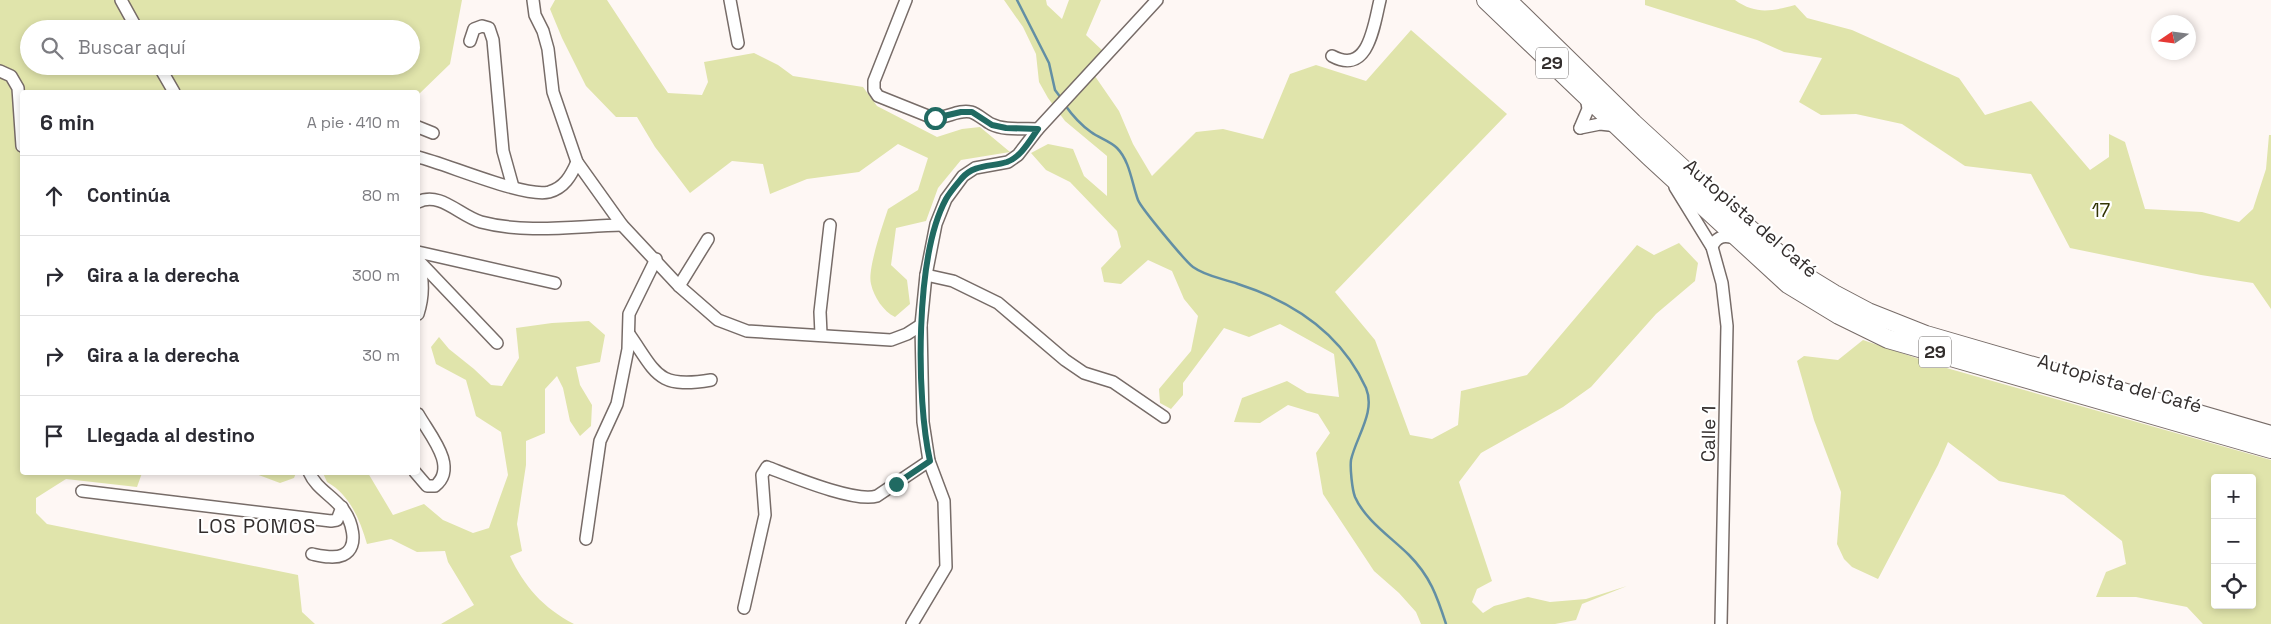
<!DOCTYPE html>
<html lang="es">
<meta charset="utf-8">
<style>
:root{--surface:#fff;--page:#f2f2f3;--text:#2b2b33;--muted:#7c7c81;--line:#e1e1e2}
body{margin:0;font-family:"Space Grotesk",sans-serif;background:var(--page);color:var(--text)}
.controls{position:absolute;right:15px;bottom:15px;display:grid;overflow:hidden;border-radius:5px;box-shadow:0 2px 8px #0003}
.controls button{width:45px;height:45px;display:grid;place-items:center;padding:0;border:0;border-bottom:1px solid var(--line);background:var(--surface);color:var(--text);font:25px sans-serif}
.compass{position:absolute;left:2151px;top:15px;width:45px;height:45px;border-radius:50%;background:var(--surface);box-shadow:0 2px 8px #0003;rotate:257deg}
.stop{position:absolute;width:15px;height:15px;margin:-11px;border:4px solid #206a62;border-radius:50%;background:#fff}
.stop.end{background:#206a62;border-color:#fff;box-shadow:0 1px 5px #0008}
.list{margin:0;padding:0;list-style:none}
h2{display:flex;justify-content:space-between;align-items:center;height:65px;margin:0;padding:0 20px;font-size:21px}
h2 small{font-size:16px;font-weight:400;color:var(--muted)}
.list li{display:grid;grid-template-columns:32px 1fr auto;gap:15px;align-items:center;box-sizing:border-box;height:80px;padding:0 20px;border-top:1px solid var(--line)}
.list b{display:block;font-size:19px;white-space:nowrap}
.list em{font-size:16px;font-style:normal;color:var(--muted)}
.icon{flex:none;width:28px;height:28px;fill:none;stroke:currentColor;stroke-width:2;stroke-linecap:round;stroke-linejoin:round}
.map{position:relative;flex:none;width:2271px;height:624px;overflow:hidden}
.search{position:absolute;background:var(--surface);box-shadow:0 2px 8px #0003;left:20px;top:20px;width:400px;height:55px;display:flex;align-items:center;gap:12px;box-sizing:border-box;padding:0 18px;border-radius:28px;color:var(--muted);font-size:19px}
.panel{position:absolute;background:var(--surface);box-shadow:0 2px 8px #0003;left:20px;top:90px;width:400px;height:385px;border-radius:5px}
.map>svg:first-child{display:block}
.green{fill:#e0e4ab;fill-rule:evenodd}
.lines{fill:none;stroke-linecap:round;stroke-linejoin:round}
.stream{stroke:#638fa4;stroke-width:2.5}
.minor-casing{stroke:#776c68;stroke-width:14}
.highway-casing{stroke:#776c68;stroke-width:20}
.minor{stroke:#fff;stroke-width:11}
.highway{stroke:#fff;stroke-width:18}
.route{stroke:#206a62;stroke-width:6}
.labels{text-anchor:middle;stroke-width:4.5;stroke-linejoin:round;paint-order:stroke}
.shield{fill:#fff;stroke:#706c6b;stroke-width:1}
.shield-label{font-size:18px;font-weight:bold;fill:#322d2c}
.park-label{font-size:19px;fill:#333505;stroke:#fff}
.street-label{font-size:19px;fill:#322d2c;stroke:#fff}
.neighbourhood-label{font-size:20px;letter-spacing:1px;fill:#322d2c;stroke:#fff}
</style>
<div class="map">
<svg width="2271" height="624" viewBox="0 0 2271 624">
<rect width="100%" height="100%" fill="#fef7f4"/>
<g class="green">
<path d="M 0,0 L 462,0 L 450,64 L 418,95 L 418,92 L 22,92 L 22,472 L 142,473 L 137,487 L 66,479 L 36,498 L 36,513 L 47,524 L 298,575 L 302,612 L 315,624 L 0,624 ZM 29,29 L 411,29 L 411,66 L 29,66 Z"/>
<path d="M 555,0 L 607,0 L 668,93 L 702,95 L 708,82 L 704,62 L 754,53 L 778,65 L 793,76 L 863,87 L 877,106 L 937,137 L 962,129 L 980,127 L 1010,152 L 961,160 L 938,188 L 926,221 L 896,228 L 891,265 L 907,280 L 910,304 L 895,317 C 883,311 874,297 871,284 C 867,270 883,224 888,209 L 918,190 L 928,158 L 898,144 L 859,172 L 807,179 L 770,194 L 763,164 L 732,161 L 690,193 L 655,147 L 637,117 L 616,117 L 586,86 L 562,38 L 550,9 Z"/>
<polygon points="1004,0 1046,0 1047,5 1062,19 1069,0 1101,0 1086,35 1104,52 1088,66 1119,111 1133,144 1152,176 1196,132 1223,129 1263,139 1290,74 1316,65 1366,81 1411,30 1507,114 1335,292 1375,340 1410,435 1432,439 1458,425 1461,391 1527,375 1637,245 1654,255 1679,243 1698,263 1695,281 1656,314 1591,387 1563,407 1481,453 1459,482 1492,581 1477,589 1472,602 1483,613 1494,606 1528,597 1550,602 1586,599 1627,586 1582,604 1576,620 1555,624 1421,624 1416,612 1399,593 1374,571 1323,494 1316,453 1330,433 1318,414 1288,405 1260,423 1234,422 1242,398 1287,381 1307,393 1339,397 1334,354 1280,324 1249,337 1224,328 1183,383 1183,395 1171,409 1160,403 1159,389 1191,351 1198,316 1184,299 1172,271 1148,260 1121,284 1104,282 1101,268 1121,247 1117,231 1070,182 1046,170 1031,153 1048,144 1073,149 1084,176 1107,196 1107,156 1065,121 1048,98 1039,82 1036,54 1023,27"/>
<path d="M 1645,0 L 1735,0 C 1756,15 1772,11 1795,5 L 1807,18 L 1852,30 L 1959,78 L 1985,115 L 2031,101 L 2090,170 L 2109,157 L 2109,134 L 2125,142 L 2145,209 L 2202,212 L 2239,222 L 2253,209 L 2266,169 L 2269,135 L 2271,135 L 2271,309 L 2253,283 L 2201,275 L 2070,248 L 2031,174 L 1965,166 L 1902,124 L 1856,114 L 1821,115 L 1799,102 L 1822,58 L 1784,52 L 1757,40 L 1645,5 Z"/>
<path d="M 589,321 L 605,335 L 600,362 L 576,367 L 580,385 L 592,405 L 591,426 L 580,436 L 570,421 L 563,388 L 557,376 L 545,389 L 545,433 L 526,441 L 526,465 L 517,524 L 522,551 L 510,556 C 524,586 543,608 574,624 L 441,624 L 474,605 L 448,562 L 445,551 L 417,552 L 391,539 L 367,544 C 360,520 350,495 327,482 L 323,473 L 368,473 L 393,515 L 424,504 L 443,520 L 473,533 L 489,528 L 508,475 L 501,432 L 476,416 L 466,380 L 436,364 L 431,347 L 439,337 L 449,349 L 474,369 L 491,385 L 502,386 L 519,358 L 516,328 L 552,323 Z"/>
<path d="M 1863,340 L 1943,367 L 2271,460 L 2271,624 L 2203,624 L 2187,607 L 2136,597 L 2096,597 L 2106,572 L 2126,564 L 2122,541 L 2064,495 L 1999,481 L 1948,442 L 1938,465 L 1878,579 L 1852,567 L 1844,559 L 1837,544 L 1841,492 L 1814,420 L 1797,361 L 1804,356 L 1838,360 ZM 2215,478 L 2252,478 L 2252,605 L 2215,605 Z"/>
<polygon points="253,473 296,472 296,473 294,478 280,483"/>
</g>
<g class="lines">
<g class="stream">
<polyline points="1017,0 1049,63 1055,90 1061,98"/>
<path d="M 1065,105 C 1072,115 1081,125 1091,132 C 1099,138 1110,141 1117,148 C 1130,161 1132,184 1138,200 C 1141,208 1186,262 1193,267 C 1207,277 1222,278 1238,284 C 1294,302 1341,333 1366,388 C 1376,412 1356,437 1351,460 C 1350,468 1352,489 1355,497 C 1365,520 1392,538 1409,555 C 1430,576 1437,596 1446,624"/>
</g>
<g class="minor-casing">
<g id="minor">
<polyline points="121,0 137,29"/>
<polyline points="533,0 535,15 543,31 548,49 553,92 577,162 622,225 679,286 718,320 747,331 891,340 907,334 921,325"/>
<polyline points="730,0 738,43"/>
<path d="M 906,0 L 874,81 L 874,90 L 878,96 L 933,118 C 946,119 958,109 971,112 C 978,114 985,121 991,124 C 1005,131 1023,128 1038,129"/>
<polyline points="470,41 474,29 482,26 489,28 493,40 503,151 513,187"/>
<path d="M 1332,56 C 1369,76 1374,24 1380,0"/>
<polyline points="159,66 174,92"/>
<polyline points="0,71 11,76 18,88 22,146"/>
<polyline points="418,127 433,133"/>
<polyline points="1580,128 1600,124 1618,126"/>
<polyline points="1580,128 1588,109 1586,96"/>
<path d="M 418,157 C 447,164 524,198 549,192 C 564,188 571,176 577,162"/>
<polyline points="1675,187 1712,247 1722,283 1727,326 1721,624"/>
<path d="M 418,202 C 440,191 460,216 481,222 C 526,234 576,226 622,225"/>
<path d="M 1712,247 C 1717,235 1726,235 1737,239"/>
<polyline points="418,252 555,283"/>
<polyline points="418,260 497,343"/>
<polyline points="926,275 953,281 998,303 1065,360 1084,373 1113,382 1164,417"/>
<polyline points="679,286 708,239"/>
<path d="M 418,314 C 424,295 423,281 419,262"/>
<path d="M 629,334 C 657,374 657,389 711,380"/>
<polyline points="821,334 820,312 830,225"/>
<path d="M 309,472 C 316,488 330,494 341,507 C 351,518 361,547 343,555 C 334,559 322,556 312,554"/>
<path d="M 415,472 L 427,486 L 435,486 C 459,467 429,434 418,414"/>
<polyline points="82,491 331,521 337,520 342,507"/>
<polyline points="586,539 600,441 617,404 628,349 629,314 656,259"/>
<path d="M 744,608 L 765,515 L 762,475 L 767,467 C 791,476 855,503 877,496 L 929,461"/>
<polyline points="912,624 946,567 944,501 929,461 923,422 921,325 926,275 936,224 946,199 963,176 975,168 1008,162 1018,155 1038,129 1157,0"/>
</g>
</g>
<g class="highway-casing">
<g id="highway">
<polyline points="1486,0 1650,157 1788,284 1839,315 1888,339 2271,449"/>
<polyline points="1507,0 1633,123 1730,212 1803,275 1834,294 1868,312 1926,335 2271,435"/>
</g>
</g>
<use href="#minor" class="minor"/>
<use href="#highway" class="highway"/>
</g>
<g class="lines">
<path class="route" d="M 896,484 L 930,461 C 916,398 915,256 946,199 C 950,192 957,184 962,178 C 974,164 991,167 1007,162 C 1021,157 1030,140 1038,129 L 1006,128 L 992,125 L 972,112 L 961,112 L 935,118"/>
</g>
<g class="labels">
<g class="shield">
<rect x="1536" y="47.5" width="32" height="31" rx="4"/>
<rect x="1919" y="336.5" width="32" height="31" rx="4"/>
</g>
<g class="shield-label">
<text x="1552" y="69">29</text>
<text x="1935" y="358">29</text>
</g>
<g class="park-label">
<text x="2101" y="217">17</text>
</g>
<g class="street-label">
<text transform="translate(1751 218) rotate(41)" y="7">Autopista del Café</text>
<text transform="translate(2120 383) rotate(16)" y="7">Autopista del Café</text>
<text transform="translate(1708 434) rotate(-89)" y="7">Calle 1</text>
</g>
<g class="neighbourhood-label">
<text x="257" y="533">LOS POMOS</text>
</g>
</g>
</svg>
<div class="controls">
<button>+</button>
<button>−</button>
<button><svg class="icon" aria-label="locate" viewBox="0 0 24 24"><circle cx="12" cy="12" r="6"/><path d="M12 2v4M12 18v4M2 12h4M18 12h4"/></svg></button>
</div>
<svg class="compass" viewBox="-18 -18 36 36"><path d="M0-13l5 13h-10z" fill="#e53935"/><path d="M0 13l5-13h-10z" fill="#7c7c81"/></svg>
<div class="stop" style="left:935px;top:118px"></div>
<div class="stop end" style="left:896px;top:484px"></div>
<div class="search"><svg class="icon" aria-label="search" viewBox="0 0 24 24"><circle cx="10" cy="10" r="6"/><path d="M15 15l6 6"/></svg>Buscar aquí</div>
<section class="panel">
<h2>6 min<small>A pie · 410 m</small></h2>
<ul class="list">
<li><svg class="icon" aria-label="ahead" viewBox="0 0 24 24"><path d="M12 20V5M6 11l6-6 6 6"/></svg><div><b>Continúa</b></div><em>80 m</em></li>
<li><svg class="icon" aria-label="right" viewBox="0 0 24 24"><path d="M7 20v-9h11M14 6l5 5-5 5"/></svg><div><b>Gira a la derecha</b></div><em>300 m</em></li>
<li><svg class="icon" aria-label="right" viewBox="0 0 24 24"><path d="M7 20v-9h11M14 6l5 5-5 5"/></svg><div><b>Gira a la derecha</b></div><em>30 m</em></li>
<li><svg class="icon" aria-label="arrive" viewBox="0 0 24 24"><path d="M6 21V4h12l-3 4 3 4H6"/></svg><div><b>Llegada al destino</b></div></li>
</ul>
</section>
</div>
